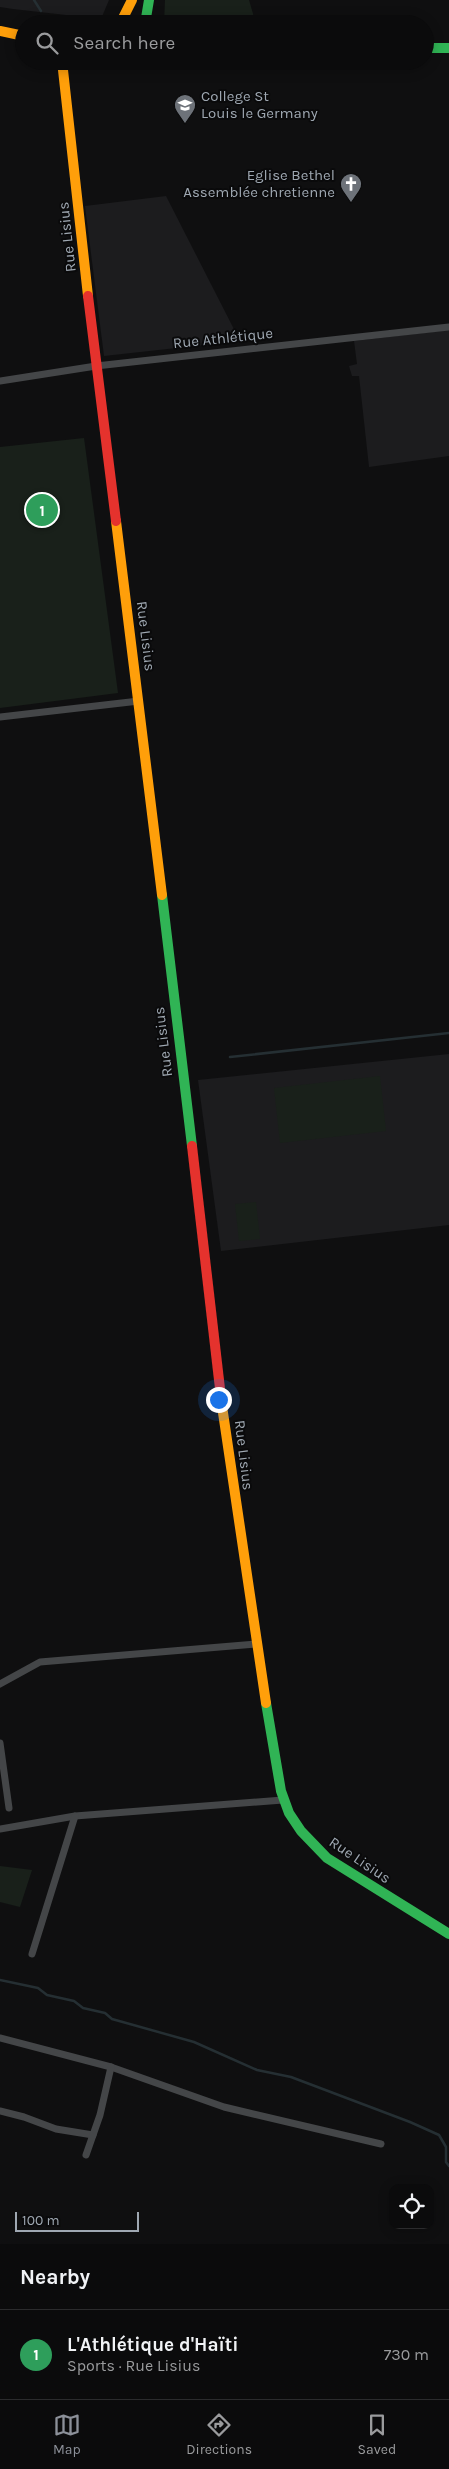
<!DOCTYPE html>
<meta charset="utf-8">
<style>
:root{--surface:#0b0b0c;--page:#141415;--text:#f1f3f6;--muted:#9a9b9d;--line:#2b2b2d;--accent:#8c9099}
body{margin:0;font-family:Karla,sans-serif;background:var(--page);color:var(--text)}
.controls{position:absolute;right:15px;bottom:15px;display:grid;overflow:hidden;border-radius:10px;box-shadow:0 2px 12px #0003}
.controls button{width:45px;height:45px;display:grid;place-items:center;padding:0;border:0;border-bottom:1px solid var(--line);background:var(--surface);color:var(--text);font:25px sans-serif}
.scale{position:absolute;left:15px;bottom:12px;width:124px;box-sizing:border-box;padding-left:5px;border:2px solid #9fa8b2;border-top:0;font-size:14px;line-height:18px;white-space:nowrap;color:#9fa8b2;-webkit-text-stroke:4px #0a0a0b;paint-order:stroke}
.you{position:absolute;left:218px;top:1399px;width:18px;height:18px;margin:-12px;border:4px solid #fff;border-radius:50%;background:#1a73e8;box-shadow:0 0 0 8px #1a73e833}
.badge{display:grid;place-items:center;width:32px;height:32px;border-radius:50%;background:var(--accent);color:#fff;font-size:16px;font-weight:700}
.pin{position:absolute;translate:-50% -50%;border:2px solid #fff;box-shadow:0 1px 5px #0006}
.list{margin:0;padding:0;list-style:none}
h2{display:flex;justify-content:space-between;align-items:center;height:65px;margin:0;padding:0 20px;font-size:21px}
h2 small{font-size:16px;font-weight:400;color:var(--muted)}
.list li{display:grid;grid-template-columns:32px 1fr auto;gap:15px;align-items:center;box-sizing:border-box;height:90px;padding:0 20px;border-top:1px solid var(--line)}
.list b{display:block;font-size:19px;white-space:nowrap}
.list p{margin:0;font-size:16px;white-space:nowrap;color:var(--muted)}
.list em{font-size:16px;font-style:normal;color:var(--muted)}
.icon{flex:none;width:28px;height:28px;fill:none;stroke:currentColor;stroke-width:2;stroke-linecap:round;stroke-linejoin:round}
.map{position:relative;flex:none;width:449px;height:2244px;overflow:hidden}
.search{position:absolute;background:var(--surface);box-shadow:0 2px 12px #0003;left:15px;right:15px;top:15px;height:55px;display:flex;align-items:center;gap:12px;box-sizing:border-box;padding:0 18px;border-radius:28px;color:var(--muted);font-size:19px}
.sheet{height:155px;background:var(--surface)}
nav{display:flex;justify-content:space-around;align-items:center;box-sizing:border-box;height:70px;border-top:1px solid var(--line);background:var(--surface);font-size:14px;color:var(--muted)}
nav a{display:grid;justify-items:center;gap:2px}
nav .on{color:var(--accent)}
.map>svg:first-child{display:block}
.built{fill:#1c1c1e}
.green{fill:#19201a}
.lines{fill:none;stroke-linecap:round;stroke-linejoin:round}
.stream{stroke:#252f33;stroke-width:2.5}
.street{stroke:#444648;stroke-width:7}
.fast{stroke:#30b455;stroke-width:10}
.slow{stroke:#ff9f0a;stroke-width:10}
.jam{stroke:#e5322d;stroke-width:10}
.labels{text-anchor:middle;stroke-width:4;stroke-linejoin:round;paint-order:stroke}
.poi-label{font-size:15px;fill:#9fa8b2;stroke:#0a0a0b;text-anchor:start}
.street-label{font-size:15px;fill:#9fa8b2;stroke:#0a0a0b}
</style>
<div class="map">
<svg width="449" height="2244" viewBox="0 0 449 2244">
<rect width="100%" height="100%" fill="#0f0f10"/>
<g class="built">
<polygon points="0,0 109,0 101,19 13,9 0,7"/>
<polygon points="166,196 240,341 104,356 85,206"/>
<polygon points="449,330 449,456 369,467 359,376 352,376 349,366 357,364 354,341"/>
<polygon points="449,1054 449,1225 221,1251 198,1080"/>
</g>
<g class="green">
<polygon points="165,0 249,0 256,24 164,24"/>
<polygon points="84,438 118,693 0,708 0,447"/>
<polygon points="380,1076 386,1131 280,1143 274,1088"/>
<polygon points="256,1202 260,1239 239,1241 235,1204"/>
<polygon points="0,1866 32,1870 20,1907 0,1902"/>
</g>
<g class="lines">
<g class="stream">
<polyline points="34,0 41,11"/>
<polyline points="230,1057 449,1033"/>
<polyline points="0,1980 38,1988 47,1995 74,2001 83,2008 105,2013 112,2019 194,2042 257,2070 291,2077 410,2122 439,2135 446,2147 446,2162 449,2166"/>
</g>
<g class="street">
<polyline points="0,381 96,366 449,327"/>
<polyline points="0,717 139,701"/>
<polyline points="0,1684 40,1662 257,1644"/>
<polyline points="0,1743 9,1808"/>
<polyline points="0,1829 75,1816 283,1800"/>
<polyline points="32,1954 75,1816"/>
<polyline points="0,2038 111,2067 224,2107 381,2144"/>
<polyline points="0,2111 24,2117 56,2129 93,2135"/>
<polyline points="86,2155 100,2115 111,2067"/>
</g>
<g class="fast">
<polyline points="145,24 149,0"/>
<polyline points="425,48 449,48"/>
<polyline points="162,895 192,1146"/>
<polyline points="266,1703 281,1791 289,1813 301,1831 327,1858 449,1934"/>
</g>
<g class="slow">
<polyline points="120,24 132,0"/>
<polyline points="0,31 24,36"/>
<polyline points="62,61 88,296"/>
<polyline points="116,521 162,895"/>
<polyline points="222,1406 266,1703"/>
</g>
<g class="jam">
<polyline points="88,296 116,521"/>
<polyline points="192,1146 222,1406"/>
</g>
</g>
<defs>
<g id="school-pin" transform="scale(1.125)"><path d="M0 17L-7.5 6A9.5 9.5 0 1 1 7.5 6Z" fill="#6d7279" stroke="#0a0a0b"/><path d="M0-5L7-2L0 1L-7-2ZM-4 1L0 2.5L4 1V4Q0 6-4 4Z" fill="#fff"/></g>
<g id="church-pin" transform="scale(1.125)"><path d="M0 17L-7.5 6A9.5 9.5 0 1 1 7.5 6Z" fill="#6d7279" stroke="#0a0a0b"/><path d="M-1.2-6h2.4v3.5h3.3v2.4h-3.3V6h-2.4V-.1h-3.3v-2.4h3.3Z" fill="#fff"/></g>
</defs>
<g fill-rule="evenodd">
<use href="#school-pin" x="185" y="105"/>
<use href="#church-pin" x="351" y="184"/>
</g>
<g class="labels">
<g class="poi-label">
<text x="201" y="101">College St<tspan x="201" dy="17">Louis le Germany</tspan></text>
<text x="335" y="180" text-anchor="end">Eglise Bethel<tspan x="335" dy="17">Assemblée chretienne</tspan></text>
</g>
<g class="street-label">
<text transform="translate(67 237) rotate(-96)" y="5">Rue Lisius</text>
<text transform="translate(223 338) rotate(-6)" y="5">Rue Athlétique</text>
<text transform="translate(146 636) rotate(83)" y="5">Rue Lisius</text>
<text transform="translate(163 1042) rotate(-97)" y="5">Rue Lisius</text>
<text transform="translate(244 1455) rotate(83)" y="5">Rue Lisius</text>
<text transform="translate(360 1860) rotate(34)" y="5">Rue Lisius</text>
</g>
</g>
</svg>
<div class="controls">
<button><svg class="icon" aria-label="locate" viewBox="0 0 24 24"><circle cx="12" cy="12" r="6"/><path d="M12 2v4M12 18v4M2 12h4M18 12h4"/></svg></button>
</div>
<div class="scale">100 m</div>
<div class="you"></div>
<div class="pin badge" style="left:42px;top:510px;background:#2e9e5b">1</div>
<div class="search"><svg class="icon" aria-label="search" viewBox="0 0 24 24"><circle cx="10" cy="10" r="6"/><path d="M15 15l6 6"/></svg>Search here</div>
</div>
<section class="sheet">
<h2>Nearby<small></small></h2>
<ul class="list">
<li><span class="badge" style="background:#2e9e5b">1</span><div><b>L'Athlétique d'Haïti</b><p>Sports · Rue Lisius</p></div><em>730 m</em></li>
</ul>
</section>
<nav>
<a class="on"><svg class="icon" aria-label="map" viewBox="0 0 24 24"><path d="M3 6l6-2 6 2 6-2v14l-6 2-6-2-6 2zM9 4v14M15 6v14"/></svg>Map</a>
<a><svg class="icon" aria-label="directions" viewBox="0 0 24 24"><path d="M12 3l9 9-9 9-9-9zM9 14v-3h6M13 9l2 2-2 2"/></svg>Directions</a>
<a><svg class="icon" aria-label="saved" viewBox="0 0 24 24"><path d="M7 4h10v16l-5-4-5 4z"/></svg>Saved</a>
</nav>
